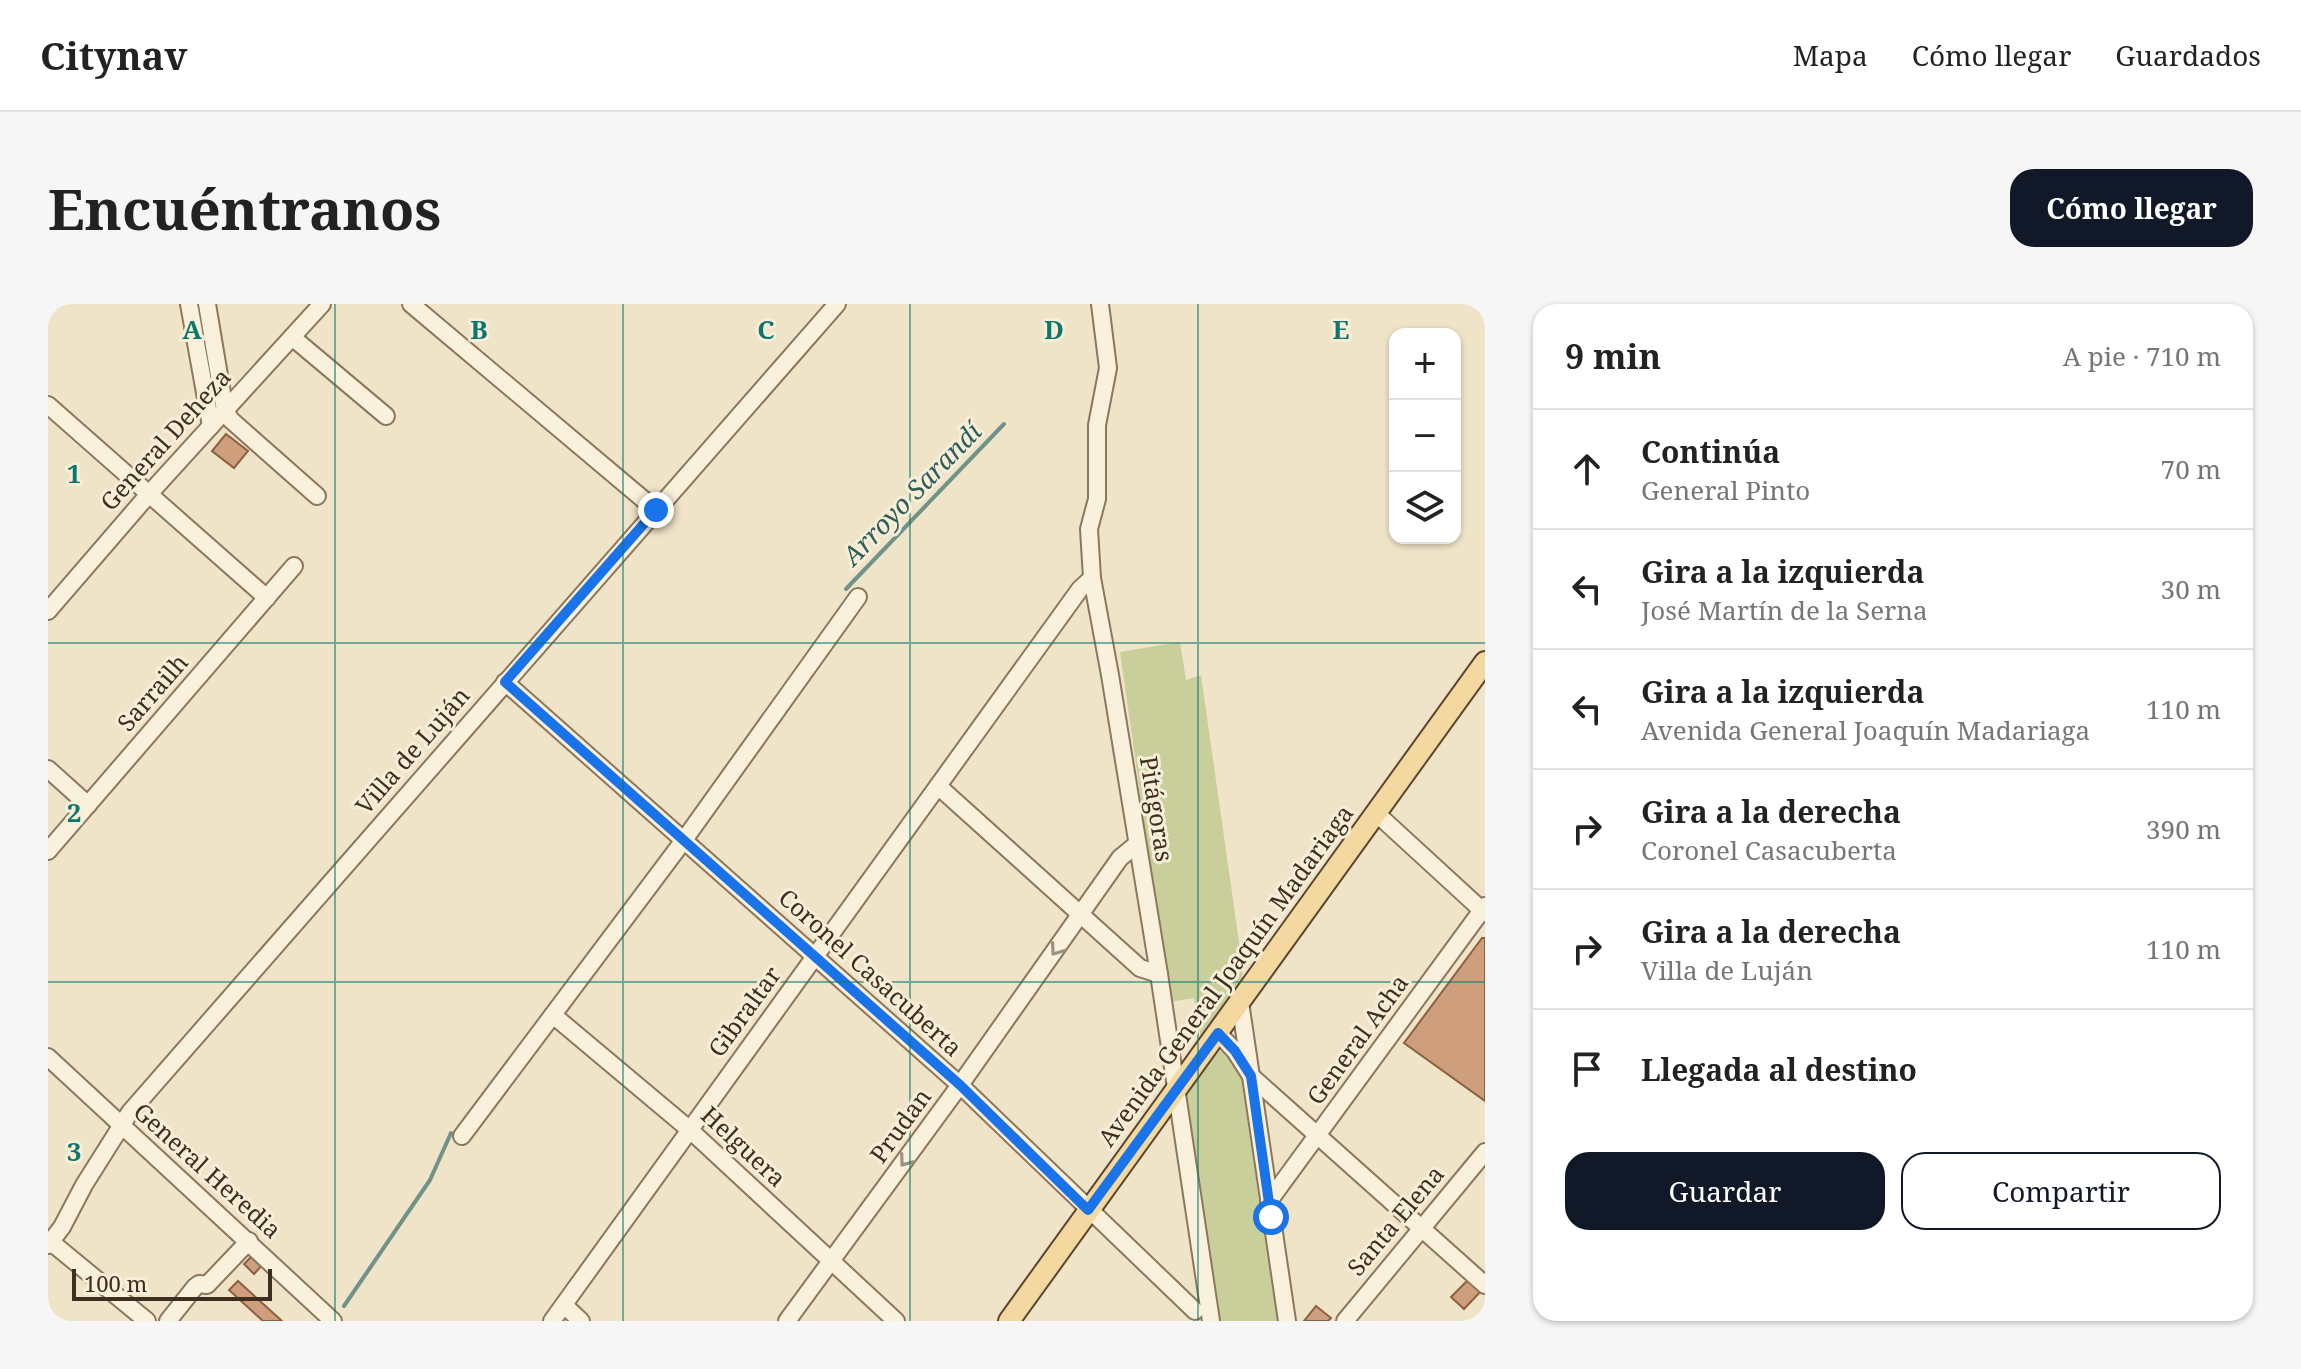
<!DOCTYPE html>
<html lang="es">
<meta charset="utf-8">
<style>
:root{--surface:#fff;--page:#f6f6f6;--text:#222;--muted:#767676;--line:#e0e0e0;--accent:#111827}
body{margin:0;font-family:"Noto Serif",serif;background:var(--page);color:var(--text)}
.controls{position:absolute;right:24px;top:24px;display:grid;overflow:hidden;border-radius:16px;box-shadow:0 2px 6px #0004}
.controls button{width:72px;height:72px;display:grid;place-items:center;padding:0;border:0;border-bottom:2px solid var(--line);background:var(--surface);color:var(--text);font:40px sans-serif}
.scale{position:absolute;left:24px;bottom:20px;width:200px;box-sizing:border-box;padding-left:8px;border:4px solid #3d2e20;border-top:0;font-size:22px;line-height:28px;white-space:nowrap;color:#3d2e20;-webkit-text-stroke:6px #f7eed8;paint-order:stroke}
.stop{position:absolute;width:24px;height:24px;margin:-18px;border:6px solid #1a73e8;border-radius:50%;background:#fff}
.stop.end{background:#1a73e8;border-color:#fff;box-shadow:0 2px 8px #0008}
.list{margin:0;padding:0;list-style:none}
h2{display:flex;justify-content:space-between;align-items:center;height:104px;margin:0;padding:0 32px;font-size:34px}
h2 small{font-size:26px;font-weight:400;color:var(--muted)}
.list li{display:grid;grid-template-columns:52px 1fr auto;gap:24px;align-items:center;box-sizing:border-box;height:120px;padding:0 32px;border-top:2px solid var(--line)}
.list b{display:block;font-size:30px;white-space:nowrap}
.list p{margin:0;font-size:26px;white-space:nowrap;color:var(--muted)}
.list em{font-size:26px;font-style:normal;color:var(--muted)}
.actions{display:flex;gap:16px;padding:24px 32px}
.actions a{flex:1;padding:18px 0;border:2px solid var(--accent);border-radius:24px;text-align:center;font-size:28px;color:var(--accent)}
.actions .main{background:var(--accent);color:#fff}
.icon{flex:none;width:44px;height:44px;fill:none;stroke:currentColor;stroke-width:2;stroke-linecap:round;stroke-linejoin:round}
.map{position:relative;flex:none;width:1437px;height:1017px;overflow:hidden;border-radius:24px}
header{display:flex;align-items:center;gap:48px;box-sizing:border-box;height:112px;padding:0 40px;background:var(--surface);border-bottom:2px solid var(--line)}
header strong{font-size:38px}
nav{display:flex;gap:44px;margin-inline-start:auto;font-size:28px}
.intro{display:flex;align-items:center;justify-content:space-between;box-sizing:border-box;height:192px;padding:0 48px}
h1{margin:0;font-size:56px}
.button{padding:20px 36px;border-radius:24px;background:var(--accent);color:#fff;font-size:28px;font-weight:700}
main{display:flex;gap:48px;padding:0 48px}
aside{flex:1;background:var(--surface);border-radius:24px;box-shadow:0 2px 6px #0004}
.map>svg:first-child{display:block}
.green{fill:#c9cf9b}
.lines{fill:none;stroke-linecap:round;stroke-linejoin:round}
.stream{stroke:#6f938a;stroke-width:4}
.building{fill:#cf9f7d;stroke:#8d5f41;stroke-width:2}
.minor-casing{stroke:#8d765c;stroke-width:20}
.major-casing{stroke:#5b4430;stroke-width:24}
.minor{stroke:#faf1dc;stroke-width:16}
.major{stroke:#f3d9a0;stroke-width:20}
.oneway{stroke:#9c907e}
.route{stroke:#1a73e8;stroke-width:10}
.grid{fill:none;stroke:#0f766e;stroke-width:2;stroke-opacity:0.55}
.labels{text-anchor:middle;stroke-width:6;stroke-linejoin:round;paint-order:stroke}
.street-label{font-size:24px;fill:#3d2e20;stroke:#f7eed8}
.water-label{font-size:26px;font-style:italic;fill:#2f5d5a;stroke:#f7eed8}
.grid-label{font-size:26px;text-anchor:middle;font-weight:bold;fill:#0f766e;stroke:#f7eed8;stroke-width:6;stroke-linejoin:round;paint-order:stroke}
</style>
<header>
<strong>Citynav</strong>
<nav><a>Mapa</a><a>Cómo llegar</a><a>Guardados</a></nav>
</header>
<div class="intro"><h1>Encuéntranos</h1><a class="button">Cómo llegar</a></div>
<main>
<div class="map">
<svg width="1437" height="1017" viewBox="0 0 1437 1017">
<rect width="100%" height="100%" fill="#f0e4c8"/>
<g class="green">
<polygon points="1132,338 1138,376 1153,371 1195,666 1194,675 1153,735 1146,694 1122,698 1072,348"/>
<polygon points="1172,747 1180,750 1192,766 1229,1017 1170,1017 1135,791 1161,754"/>
</g>
<g class="lines">
<g class="stream">
<polyline points="798,285 956,120"/>
<polyline points="296,1002 382,876 403,829"/>
</g>
</g>
<g class="building">
<polygon points="178,130 200,147 186,164 164,147"/>
<polygon points="1434,634 1437,634 1437,797 1356,739"/>
<polygon points="207,949 217,958 206,970 196,960"/>
<polygon points="1423,973 1435,985 1416,1005 1403,993"/>
<polygon points="190,977 234,1017 215,1017 181,986"/>
<polygon points="1268,1002 1283,1014 1280,1017 1256,1017"/>
</g>
<g class="lines">
<g class="minor-casing">
<g id="minor">
<polyline points="141,0 163,122"/>
<polyline points="159,0 177,107 183,116 269,192"/>
<polyline points="363,0 608,206"/>
<polyline points="1052,0 1060,64 1049,121 1049,195 1041,225 1044,274 1062,371 1111,670 1163,1017"/>
<polyline points="244,33 338,112"/>
<polyline points="0,101 219,294"/>
<polyline points="0,307 101,190 274,0"/>
<polyline points="457,378 912,781 1147,1007"/>
<polyline points="0,465 40,501"/>
<polyline points="890,482 1092,664 1111,670"/>
<polyline points="1328,509 1437,609"/>
<polyline points="0,547 246,262"/>
<polyline points="1192,698 1239,1017"/>
<polyline points="505,711 642,826 848,1017"/>
<polyline points="1170,729 1187,747 1203,772 1437,981"/>
<polyline points="0,753 285,1017"/>
<polyline points="414,832 636,536 810,293"/>
<polyline points="1221,897 1437,602"/>
<polyline points="3,938 99,1017"/>
<polyline points="0,941 14,923 36,881 82,808 789,0"/>
<polyline points="516,1001 533,1017"/>
<polyline points="120,1017 147,983 151,980 159,981 201,937"/>
<polyline points="504,1017 1032,285 1044,274"/>
<polyline points="739,1017 912,781 1072,554 1089,540"/>
<polyline points="1297,1017 1437,848"/>
</g>
</g>
<g class="major-casing">
<polyline id="major" points="961,1017 1437,358"/>
</g>
<use href="#minor" class="minor"/>
<use href="#major" class="major"/>
</g>
<defs><path id="oneway-chevron" d="M-2-3.5L2.5 0L-2 3.5" fill="none" stroke-width="1.6" stroke-linecap="round" stroke-linejoin="round" transform="scale(2)"/></defs>
<g class="oneway">
<use href="#oneway-chevron" transform="translate(1008 646) rotate(125)"/>
<use href="#oneway-chevron" transform="translate(857 857) rotate(126)"/>
</g>
<g class="lines">
<polyline class="route" points="608,206 457,378 912,781 1040,906 1170,729 1187,747 1203,772 1223,913"/>
</g>
<path class="grid" d="M 287,0 L 287,1017M 575,0 L 575,1017M 862,0 L 862,1017M 1150,0 L 1150,1017M 0,339 L 1437,339M 0,678 L 1437,678"/>
<g class="labels">
<g class="street-label">
<text transform="translate(118 136) rotate(-48)" y="8">General Deheza</text>
<text transform="translate(105 389) rotate(-49)" y="8">Sarrailh</text>
<text transform="translate(365 447) rotate(-49)" y="8">Villa de Luján</text>
<text transform="translate(1108 505) rotate(81)" y="8">Pitágoras</text>
<text transform="translate(822 669) rotate(42)" y="8">Coronel Casacuberta</text>
<text transform="translate(1178 672) rotate(-54)" y="8">Avenida General Joaquín Madariaga</text>
<text transform="translate(697 708) rotate(-54)" y="8">Gibraltar</text>
<text transform="translate(1310 736) rotate(-54)" y="8">General Acha</text>
<text transform="translate(853 822) rotate(-54)" y="8">Prudan</text>
<text transform="translate(695 843) rotate(43)" y="8">Helguera</text>
<text transform="translate(159 867) rotate(42)" y="8">General Heredia</text>
<text transform="translate(1348 917) rotate(-50)" y="8">Santa Elena</text>
</g>
<g class="water-label">
<text transform="translate(864 190) rotate(-46)" y="9">Arroyo Sarandí</text>
</g>
</g>
<g class="grid-label">
<text x="144" y="35">A</text>
<text x="431" y="35">B</text>
<text x="718" y="35">C</text>
<text x="1006" y="35">D</text>
<text x="1293" y="35">E</text>
<text x="26" y="179">1</text>
<text x="26" y="518">2</text>
<text x="26" y="857">3</text>
</g>
</svg>
<div class="controls">
<button>+</button>
<button>−</button>
<button><svg class="icon" aria-label="layers" viewBox="0 0 24 24"><path d="M12 4l9 5-9 5-9-5zM3 14l9 5 9-5"/></svg></button>
</div>
<div class="scale">100 m</div>
<div class="stop" style="left:1223px;top:913px"></div>
<div class="stop end" style="left:608px;top:206px"></div>
</div>
<aside>
<h2>9 min<small>A pie · 710 m</small></h2>
<ul class="list">
<li><svg class="icon" aria-label="ahead" viewBox="0 0 24 24"><path d="M12 20V5M6 11l6-6 6 6"/></svg><div><b>Continúa</b><p>General Pinto</p></div><em>70 m</em></li>
<li><svg class="icon" aria-label="left" viewBox="0 0 24 24"><path d="M17 20v-9H6M10 6l-5 5 5 5"/></svg><div><b>Gira a la izquierda</b><p>José Martín de la Serna</p></div><em>30 m</em></li>
<li><svg class="icon" aria-label="left" viewBox="0 0 24 24"><path d="M17 20v-9H6M10 6l-5 5 5 5"/></svg><div><b>Gira a la izquierda</b><p>Avenida General Joaquín Madariaga</p></div><em>110 m</em></li>
<li><svg class="icon" aria-label="right" viewBox="0 0 24 24"><path d="M7 20v-9h11M14 6l5 5-5 5"/></svg><div><b>Gira a la derecha</b><p>Coronel Casacuberta</p></div><em>390 m</em></li>
<li><svg class="icon" aria-label="right" viewBox="0 0 24 24"><path d="M7 20v-9h11M14 6l5 5-5 5"/></svg><div><b>Gira a la derecha</b><p>Villa de Luján</p></div><em>110 m</em></li>
<li><svg class="icon" aria-label="arrive" viewBox="0 0 24 24"><path d="M6 21V4h12l-3 4 3 4H6"/></svg><div><b>Llegada al destino</b></div></li>
</ul>
<div class="actions"><a class="main">Guardar</a><a>Compartir</a></div>
</aside>
</main>
